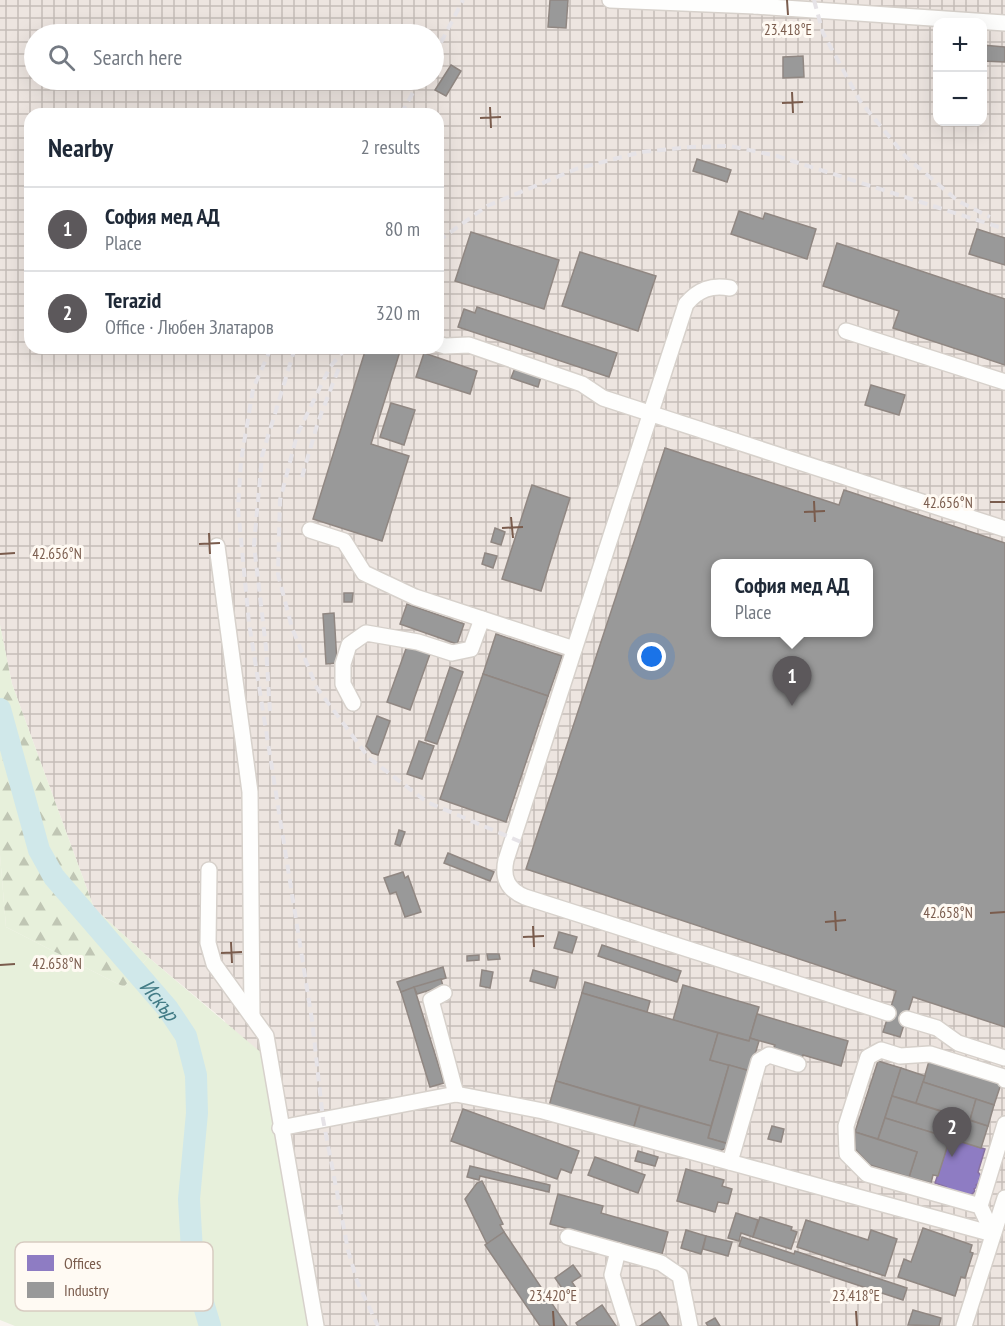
<!DOCTYPE html>
<meta charset="utf-8">
<style>
:root{--surface:#fff;--page:#f6f6f7;--text:#1f2937;--muted:#747a83;--line:#e0e1e3;--accent:#5c585b}
body{margin:0;font-family:"PT Sans Narrow",sans-serif;background:var(--page);color:var(--text)}
.controls{position:absolute;right:18px;top:18px;display:grid;overflow:hidden;border-radius:12px;box-shadow:0 6px 24px #0002}
.controls button{width:54px;height:54px;display:grid;place-items:center;padding:0;border:0;border-bottom:2px solid var(--line);background:var(--surface);color:var(--text);font:30px sans-serif}
.you{position:absolute;left:652px;top:657px;width:21px;height:21px;margin:-15px;border:4px solid #fff;border-radius:50%;background:#1a73e8;box-shadow:0 0 0 9px #1a73e833}
.badge{display:grid;place-items:center;width:39px;height:39px;border-radius:50%;background:var(--accent);color:#fff;font-size:20px;font-weight:700}
.pin{position:absolute;translate:-50% -50px;filter:drop-shadow(0 2px 3px #0008)}
.pin::after{content:'';position:absolute;top:32px;width:21px;height:18px;background:inherit;clip-path:polygon(0 0,100% 0,50% 100%)}
.popup{position:absolute;left:711px;top:559px;width:162px;height:78px;box-sizing:border-box;display:grid;place-content:center;border-radius:12px;background:var(--surface);filter:drop-shadow(0 2px 4px #0005);font-size:20px;white-space:nowrap;color:var(--muted)}
.popup b{font-size:22px;color:var(--text)}
.popup::after{content:'';position:absolute;left:50%;top:100%;margin-left:-12px;border:12px solid transparent;border-top-color:var(--surface)}
.list{margin:0;padding:0;list-style:none}
h2{display:flex;justify-content:space-between;align-items:center;height:78px;margin:0;padding:0 24px;font-size:26px}
h2 small{font-size:20px;font-weight:400;color:var(--muted)}
.list li{display:grid;grid-template-columns:39px 1fr auto;gap:18px;align-items:center;box-sizing:border-box;height:84px;padding:0 24px;border-top:2px solid var(--line)}
.list b{display:block;font-size:22px;white-space:nowrap}
.list p{margin:0;font-size:20px;white-space:nowrap;color:var(--muted)}
.list em{font-size:20px;font-style:normal;color:var(--muted)}
.icon{flex:none;width:33px;height:33px;fill:none;stroke:currentColor;stroke-width:2;stroke-linecap:round;stroke-linejoin:round}
.map{position:relative;flex:none;width:1005px;height:1326px;overflow:hidden}
.search{position:absolute;background:var(--surface);box-shadow:0 6px 24px #0002;left:24px;top:24px;width:420px;height:66px;display:flex;align-items:center;gap:15px;box-sizing:border-box;padding:0 21px;border-radius:33px;color:var(--muted);font-size:22px}
.panel{position:absolute;background:var(--surface);box-shadow:0 6px 24px #0002;left:24px;top:108px;width:420px;height:246px;border-radius:18px}
.map>svg:first-child{display:block}
.industrial{fill:url(#industrial-grid);fill-rule:evenodd}
.green{fill:#e7f0db}
.forest{fill:url(#forest-firs)}
.offices{fill:#8e7cc3;stroke:#8872a0;stroke-width:1.5}
.industry{fill:#999;stroke:#908782;stroke-width:1.5;fill-rule:evenodd}
.lines{fill:none;stroke-linecap:round;stroke-linejoin:round}
.river{stroke:#d0e8ea;stroke-width:22}
.minor-casing{stroke:#d7d1cb;stroke-width:18}
.minor{stroke:#fefefd;stroke-width:15}
.rail{stroke:#e6e3e7;stroke-width:4;stroke-dasharray:9 6;stroke-linecap:butt}
.ticks{fill:none;stroke:#7a5c4d;stroke-width:2}
.labels{text-anchor:middle;stroke-width:6;stroke-linejoin:round;paint-order:stroke}
.water-label{font-size:22px;font-style:italic;fill:#437c86;stroke:#fffaf3}
.key{fill:#fffaf3;stroke:#d7cbc1;stroke-width:1.5}
.key-label{font-size:16px;fill:#7a5c4d}
.ticks-label{font-size:15px;text-anchor:middle;fill:#7a5c4d;stroke:#fffaf3;stroke-width:6;stroke-linejoin:round;paint-order:stroke}
</style>
<div class="map">
<svg width="1005" height="1326" viewBox="0 0 1005 1326">
<defs>
<pattern id="industrial-grid" width="8" height="8" patternUnits="userSpaceOnUse" patternTransform="scale(1.5)"><rect width="8" height="8" fill="#ede5e0"/><path d="M0 4h8M4 0v8" fill="none" stroke="#c5bdb8"/></pattern>
<pattern id="forest-firs" width="22" height="20" patternUnits="userSpaceOnUse" patternTransform="scale(1.5)"><rect width="22" height="20" fill="#e7f0db"/><path d="M5 1l3.5 6h-7zM16 11l3.5 6h-7z" fill="#c0c6b4"/></pattern>
</defs>
<rect width="100%" height="100%" fill="#f9f5f0"/>
<path class="industrial" d="M 0,0 L 1005,0 L 1005,1326 L 269,1326 L 225,1021 L 148,957 L 94,908 L 12,684 L 0,625 ZM 938,22 L 982,22 L 982,122 L 938,122 ZM 34,34 L 434,34 L 434,80 L 34,80 ZM 30,114 L 438,114 L 438,348 L 30,348 ZM 716,564 L 868,564 L 868,632 L 716,632 Z"/>
<polygon class="green" points="0,855 6,927 124,987 148,957 264,1055 309,1326 15,1326 0,1320"/>
<polygon class="forest" points="0,625 12,684 94,908 148,957 124,987 6,927 0,855"/>
<polygon class="offices" points="950,1138 985,1149 978,1172 982,1177 979,1179 981,1181 976,1185 977,1187 974,1189 975,1191 970,1196 965,1193 963,1196 944,1190 946,1187 935,1183"/>
<g class="industry">
<polygon points="550,0 568,0 566,28 548,27"/>
<polygon points="982,45 1005,47 1005,62 982,61"/>
<polygon points="803,56 804,77 783,78 783,57"/>
<polygon points="451,65 461,71 446,96 435,90"/>
<polygon points="697,159 731,170 727,182 693,171"/>
<polygon points="739,211 763,219 765,213 816,229 807,259 731,234"/>
<polygon points="977,229 1005,238 1005,265 969,254"/>
<polygon points="471,232 559,260 544,309 455,281"/>
<polygon points="837,243 1005,299 1005,365 893,328 899,311 823,286"/>
<polygon points="580,252 656,276 638,331 562,306"/>
<polygon points="477,307 617,353 609,377 458,327 464,309 475,313"/>
<polygon points="366,348 401,348 371,444 409,456 382,541 313,519"/>
<polygon points="424,353 477,371 470,394 416,377"/>
<polygon points="515,368 541,377 538,387 511,378"/>
<polygon points="871,385 905,395 899,415 865,405"/>
<polygon points="391,403 415,410 404,445 380,437"/>
<path d="M 665,448 L 839,505 L 844,490 L 1005,543 L 1005,1027 L 913,997 L 900,1037 L 883,1032 L 896,991 L 526,869 ZM 716,564 L 868,564 L 868,632 L 716,632 Z"/>
<polygon points="532,485 570,498 541,591 502,579"/>
<polygon points="495,528 505,532 501,545 491,542"/>
<polygon points="485,553 497,556 493,568 482,564"/>
<polygon points="344,593 353,593 352,602 344,602"/>
<polygon points="407,604 464,624 457,644 400,624"/>
<polygon points="334,613 337,663 326,664 323,614"/>
<polygon points="496,634 562,656 548,696 483,674"/>
<polygon points="407,646 430,654 410,710 387,702"/>
<polygon points="450,667 463,672 437,744 425,740"/>
<polygon points="483,674 548,696 506,822 440,799"/>
<polygon points="377,716 390,721 378,755 372,753 366,746"/>
<polygon points="419,741 434,746 422,779 407,774"/>
<polygon points="399,830 405,832 400,846 395,844"/>
<polygon points="448,853 494,872 490,881 444,863"/>
<polygon points="403,872 405,878 408,876 421,912 405,917 396,892 390,894 384,878"/>
<polygon points="559,932 577,937 572,953 554,948"/>
<polygon points="602,945 681,971 677,982 598,956"/>
<polygon points="487,954 499,954 500,959 488,960"/>
<polygon points="479,955 479,960 467,961 467,956"/>
<polygon points="443,967 446,978 401,992 397,982"/>
<polygon points="482,970 493,972 490,988 480,986"/>
<polygon points="533,970 558,977 555,988 530,981"/>
<polygon points="441,979 443,986 417,994 414,987"/>
<polygon points="585,982 650,1001 647,1012 582,993"/>
<polygon points="683,985 759,1007 749,1041 673,1020"/>
<polygon points="414,987 444,1083 430,1087 401,992"/>
<polygon points="582,993 718,1033 710,1060 729,1065 711,1126 556,1081"/>
<polygon points="757,1014 848,1041 841,1066 803,1055 802,1059 773,1051 775,1045 750,1038"/>
<polygon points="718,1033 749,1041 750,1038 759,1041 750,1071 710,1060"/>
<polygon points="878,1061 901,1068 878,1139 855,1132"/>
<polygon points="929,1061 1001,1084 994,1105 923,1082"/>
<polygon points="729,1065 750,1071 729,1144 708,1138"/>
<polygon points="901,1068 925,1076 916,1103 892,1096"/>
<polygon points="556,1081 640,1106 633,1130 549,1106"/>
<polygon points="923,1082 976,1099 970,1120 916,1103"/>
<polygon points="892,1096 988,1126 981,1148 885,1118"/>
<polygon points="976,1099 994,1105 988,1126 970,1120"/>
<polygon points="640,1106 711,1126 708,1138 729,1144 728,1147 718,1152 633,1130"/>
<polygon points="463,1109 579,1151 571,1173 561,1169 557,1179 451,1141"/>
<polygon points="885,1118 950,1138 938,1176 933,1175 931,1183 909,1177 917,1152 878,1139"/>
<polygon points="772,1126 784,1129 781,1142 768,1139"/>
<polygon points="855,1132 917,1152 909,1177 870,1165 855,1149"/>
<polygon points="638,1151 658,1157 655,1166 635,1161"/>
<polygon points="595,1157 645,1175 638,1193 588,1175"/>
<polygon points="470,1166 550,1185 549,1192 480,1176 479,1180 467,1177"/>
<polygon points="686,1169 724,1180 722,1186 732,1189 728,1204 718,1202 715,1212 677,1201"/>
<polygon points="482,1181 503,1224 500,1225 504,1232 487,1244 465,1199 477,1183"/>
<polygon points="558,1194 603,1206 601,1213 668,1232 662,1254 550,1224"/>
<polygon points="736,1213 758,1220 753,1237 741,1233 739,1241 728,1238"/>
<polygon points="760,1217 792,1227 791,1230 797,1232 791,1249 753,1237"/>
<polygon points="806,1220 868,1240 871,1230 897,1239 885,1276 797,1247"/>
<polygon points="923,1228 972,1245 970,1252 973,1253 965,1278 961,1277 955,1296 898,1277 904,1259 911,1262"/>
<polygon points="686,1230 706,1236 701,1254 681,1248"/>
<polygon points="504,1232 567,1326 540,1326 485,1245"/>
<polygon points="706,1236 732,1242 728,1256 703,1249"/>
<polygon points="742,1237 794,1254 795,1251 907,1288 903,1300 739,1246"/>
<polygon points="573,1265 581,1276 572,1282 576,1288 566,1294 555,1278"/>
<polygon points="602,1305 616,1326 578,1326 576,1323"/>
<polygon points="913,1310 941,1318 939,1326 908,1325"/>
<polygon points="660,1312 669,1326 640,1326"/>
<polygon points="715,1318 720,1326 708,1326 706,1323"/>
</g>
<g class="lines">
<path class="river" id="s1" d="M 0,709 L 39,850 L 54,877 L 168,1009 L 186,1036 L 196,1075 L 197,1113 L 189,1199 L 193,1269 L 210,1326"/>
<g class="minor-casing">
<g id="minor">
<polyline points="610,0 755,6"/>
<polyline points="755,0 755,6 1005,23"/>
<path d="M 730,288 C 711,285 699,289 686,304 L 506,860 C 502,878 508,890 525,897 L 888,1013"/>
<polyline points="846,331 1005,382"/>
<polyline points="438,344 445,346 469,345 582,384 603,398 1005,529"/>
<polyline points="310,530 344,541 364,573 415,597 574,649"/>
<polyline points="217,546 250,792 252,1016"/>
<polyline points="353,703 343,684 343,664 349,645 366,633 418,642 452,653 471,649 482,619"/>
<polyline points="209,870 208,943 214,964 266,1036 316,1326"/>
<polyline points="444,993 431,1000 456,1094"/>
<polyline points="907,1019 937,1028 958,1043 1005,1058"/>
<polyline points="280,1128 456,1094 543,1111 993,1234"/>
<polyline points="730,1162 759,1061 769,1055 798,1064"/>
<polyline points="980,1206 1005,1124"/>
<polyline points="993,1234 980,1206 867,1174 847,1154 846,1126 868,1057 881,1050 900,1056 930,1054 1004,1077 1005,1080"/>
<polyline points="568,1237 661,1263 680,1276 690,1326"/>
<polyline points="618,1251 612,1275 628,1326"/>
<polyline points="964,1326 1005,1198"/>
</g>
</g>
<use href="#minor" class="minor"/>
<g class="rail">
<polyline points="814,0 823,33 860,101 906,157 958,201 990,217"/>
<polyline points="434,56 463,0"/>
<polyline points="401,114 420,80"/>
<polyline points="438,241 487,206 576,169 641,152 691,147 730,146 777,156 1005,229"/>
<polyline points="271,348 253,389 241,461 238,508 249,623 312,1020 323,1119 348,1250 357,1281 378,1326"/>
<polyline points="346,348 330,367 297,435 280,500 278,574 292,628 317,688 369,758 427,802 521,842"/>
<polyline points="302,477 318,422 340,365"/>
<polyline points="270,711 266,648 254,545 262,456 295,348"/>
</g>
</g>
<path class="ticks" d="M 787,0 L 788,15M 792,92 L 793,113M 782,103 L 803,102M 490,107 L 491,128M 480,118 L 501,117M 814,501 L 815,522M 990,502 L 1005,502M 804,512 L 825,511M 511,517 L 513,538M 502,528 L 523,527M 209,533 L 210,554M 199,544 L 220,543M 0,554 L 15,553M 835,911 L 836,931M 990,913 L 1005,912M 825,922 L 846,920M 533,926 L 534,947M 523,937 L 544,936M 231,942 L 232,963M 221,953 L 242,952M 0,965 L 15,964M 553,1311 L 554,1326M 856,1311 L 857,1326"/>
<g class="labels">
<g class="water-label">
<text dy="8" stroke="none"><textPath href="#s1" startOffset="339">Искър</textPath></text>
</g>
</g>
<rect x="15" y="1242" width="198" height="69" rx="9" class="key"/>
<rect x="27" y="1255" width="27" height="16" fill="#8e7cc3"/>
<rect x="27" y="1282" width="27" height="16" fill="#999"/>
<g class="key-label">
<text x="64" y="1269">Offices</text>
<text x="64" y="1296">Industry</text>
</g>
<g class="ticks-label">
<text x="788" y="35">23.418°E</text>
<text x="948" y="508">42.656°N</text>
<text x="57" y="559">42.656°N</text>
<text x="948" y="918">42.658°N</text>
<text x="57" y="969">42.658°N</text>
<text x="553" y="1301">23.420°E</text>
<text x="856" y="1301">23.418°E</text>
</g>
</svg>
<div class="controls">
<button>+</button>
<button>−</button>
</div>
<div class="you"></div>
<div class="pin badge" style="left:792px;top:706px">1</div>
<div class="popup"><b>София мед АД</b>Place</div>
<div class="pin badge" style="left:952px;top:1157px">2</div>
<div class="search"><svg class="icon" aria-label="search" viewBox="0 0 24 24"><circle cx="10" cy="10" r="6"/><path d="M15 15l6 6"/></svg>Search here</div>
<section class="panel">
<h2>Nearby<small>2 results</small></h2>
<ul class="list">
<li><span class="badge">1</span><div><b>София мед АД</b><p>Place</p></div><em>80 m</em></li>
<li><span class="badge">2</span><div><b>Terazid</b><p>Office · Любен Златаров</p></div><em>320 m</em></li>
</ul>
</section>
</div>
